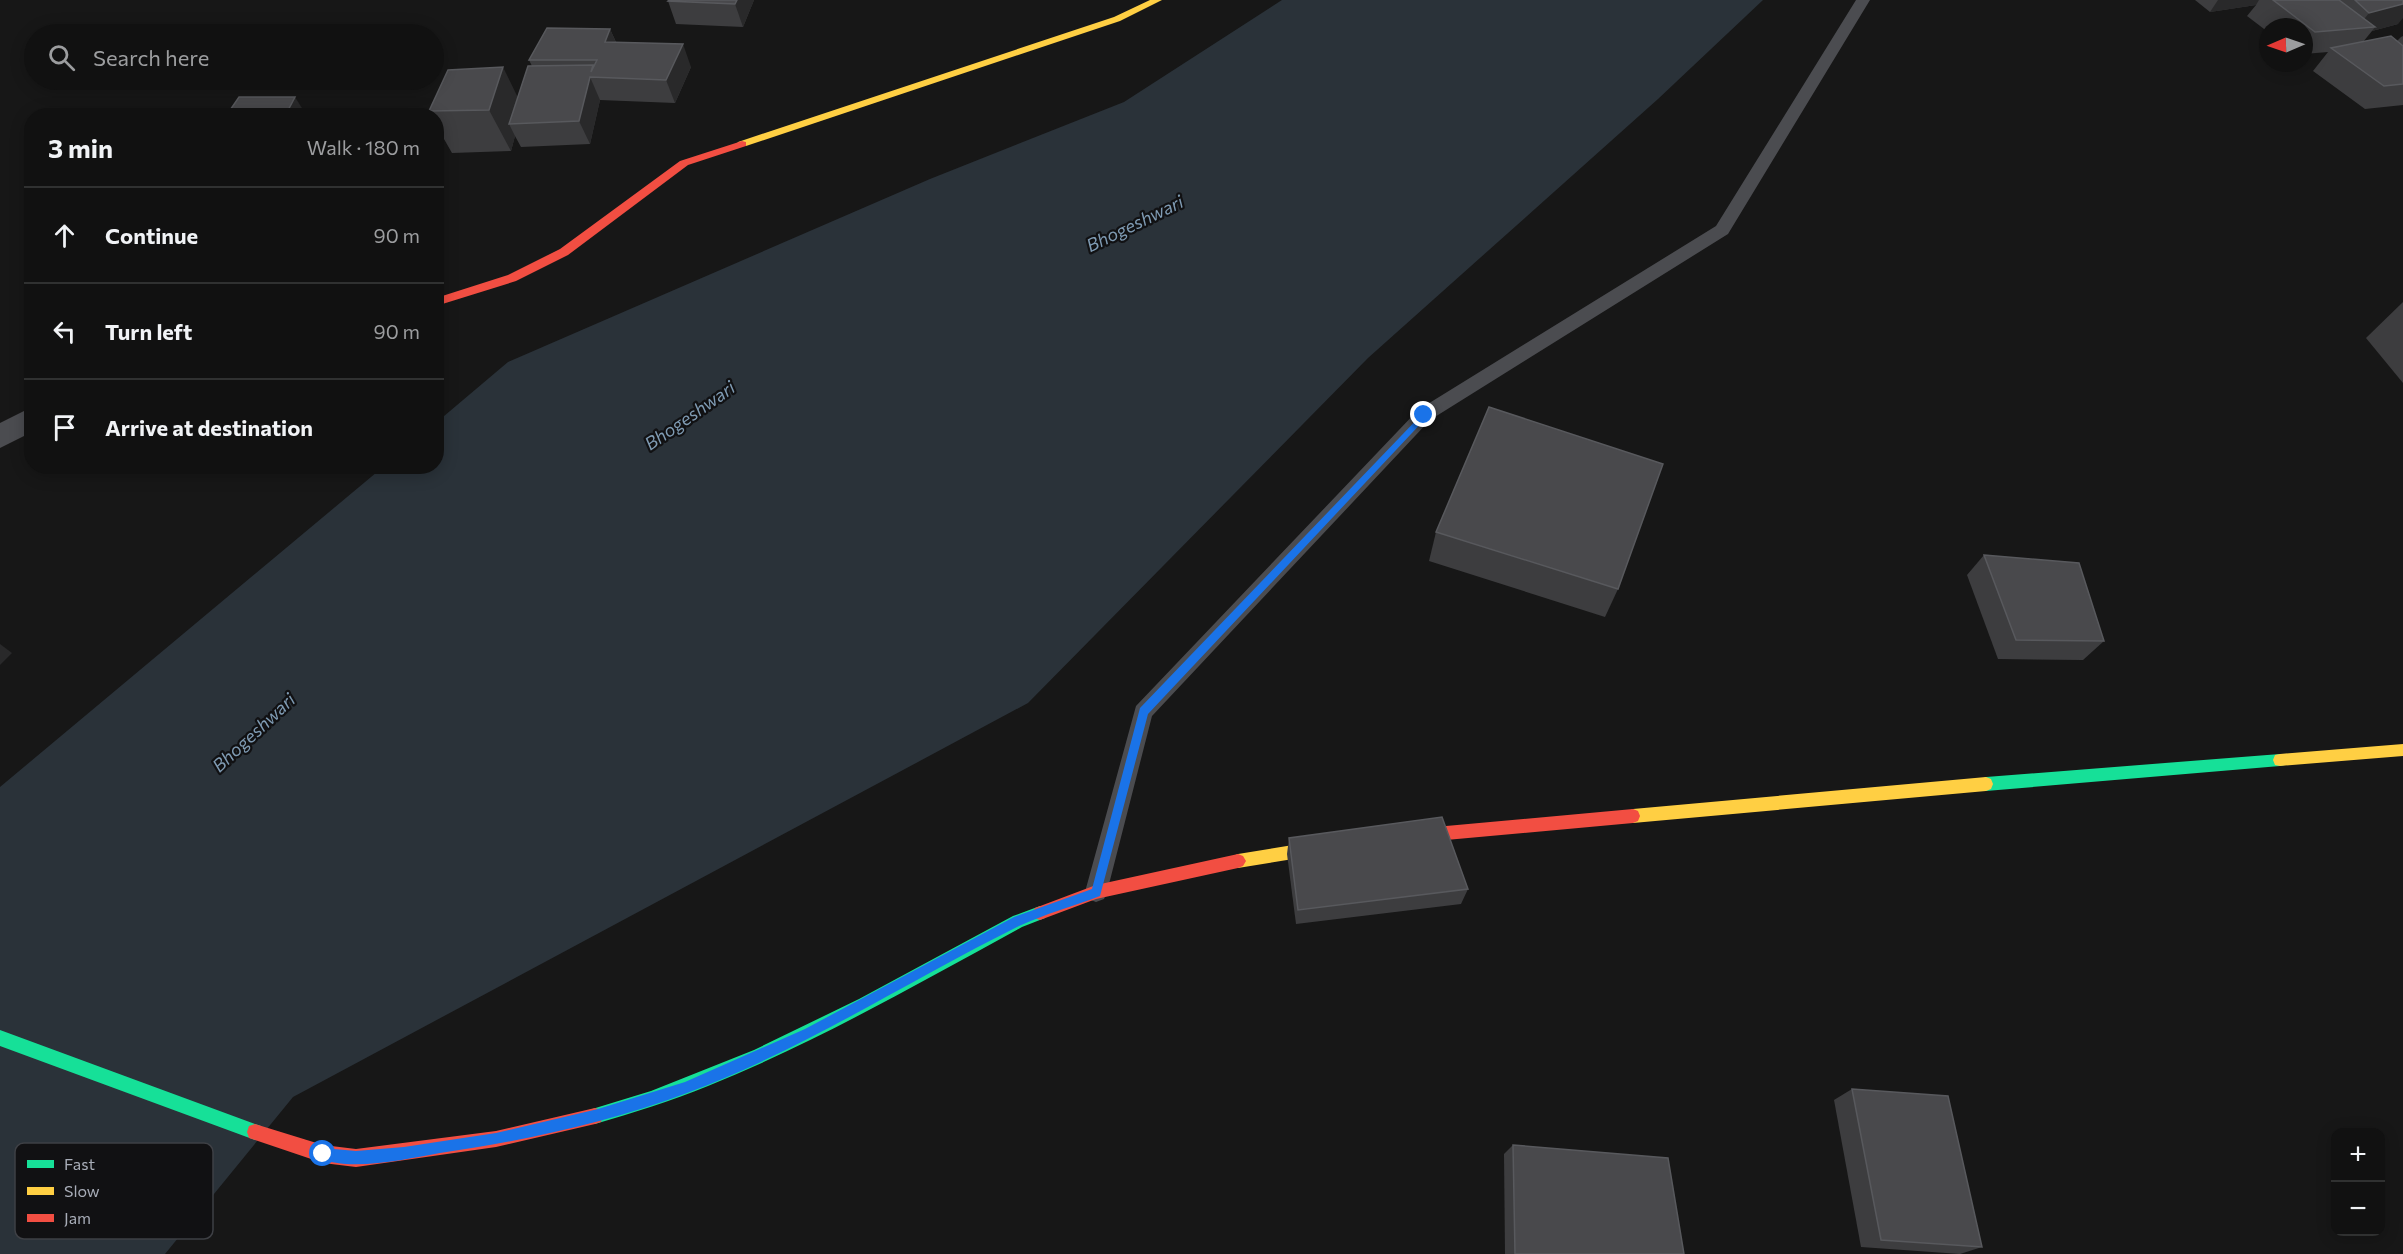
<!DOCTYPE html>
<meta charset="utf-8">
<style>
:root{--surface:#111;--page:#1a1a1a;--text:#f1f3f6;--muted:#9c9d9f;--line:#303131}
body{margin:0;font-family:Commissioner,sans-serif;background:var(--page);color:var(--text)}
.controls{position:absolute;right:18px;bottom:18px;display:grid;overflow:hidden;border-radius:12px;box-shadow:0 3px 15px #0003}
.controls button{width:54px;height:54px;display:grid;place-items:center;padding:0;border:0;border-bottom:2px solid var(--line);background:var(--surface);color:var(--text);font:30px sans-serif}
.compass{position:absolute;left:2259px;top:18px;width:54px;height:54px;border-radius:50%;background:var(--surface);box-shadow:0 3px 15px #0003;rotate:268deg}
.stop{position:absolute;width:18px;height:18px;margin:-14px;border:4px solid #1a73e8;border-radius:50%;background:#fff}
.stop.end{background:#1a73e8;border-color:#fff;box-shadow:0 2px 6px #0008}
.list{margin:0;padding:0;list-style:none}
h2{display:flex;justify-content:space-between;align-items:center;height:78px;margin:0;padding:0 24px;font-size:26px}
h2 small{font-size:20px;font-weight:400;color:var(--muted)}
.list li{display:grid;grid-template-columns:39px 1fr auto;gap:18px;align-items:center;box-sizing:border-box;height:96px;padding:0 24px;border-top:2px solid var(--line)}
.list b{display:block;font-size:22px;white-space:nowrap}
.list em{font-size:20px;font-style:normal;color:var(--muted)}
.icon{flex:none;width:33px;height:33px;fill:none;stroke:currentColor;stroke-width:2;stroke-linecap:round;stroke-linejoin:round}
.map{position:relative;flex:none;width:2403px;height:1254px;overflow:hidden}
.search{position:absolute;background:var(--surface);box-shadow:0 3px 15px #0003;left:24px;top:24px;width:420px;height:66px;display:flex;align-items:center;gap:15px;box-sizing:border-box;padding:0 21px;border-radius:33px;color:var(--muted);font-size:22px}
.panel{position:absolute;background:var(--surface);box-shadow:0 3px 15px #0003;left:24px;top:108px;width:420px;height:366px;border-radius:24px}
.map>svg:first-child{display:block}
.water{fill:#2a3239}
.lines{fill:none;stroke-linecap:round;stroke-linejoin:round}
.lane{fill:#4b4c50;fill-rule:evenodd}
.street{fill:#4b4c50;fill-rule:evenodd}
.fast{fill:#16e098;fill-rule:evenodd}
.slow{fill:#ffcf43;fill-rule:evenodd}
.jam{fill:#f24e42;fill-rule:evenodd}
.wall{fill:#3d3d3f}
.shaded-wall{fill:#29292a}
.building{fill:#49494c;stroke:#58595d;stroke-width:1.5}
.route{fill:#1a73e8}
.labels{text-anchor:middle;stroke-width:4.5;stroke-linejoin:round;paint-order:stroke}
.water-label{font-size:18px;font-style:italic;fill:#7f9bb3;stroke:#111113}
.key{fill:#111113;stroke:#3e4045;stroke-width:1.5}
.key-label{font-size:16px;fill:#a8adb8}
</style>
<div class="map">
<svg width="2403" height="1254" viewBox="0 0 2403 1254">
<rect width="100%" height="100%" fill="#171717"/>
<polygon class="water" points="1282,0 1763,0 1658,99 1368,358 1028,703 293,1097 165,1254 0,1254 0,787 383,467 436,466 437,422 508,362 930,179 1124,102"/>
<g class="lines">
<polygon class="lane" points="1856,0 1870,0 1728,234 1430,420 1152,716 1107,892 1104,899 1096,902 1088,899 1085,892 1136,706 1418,410 1716,226"/>
<polygon class="street" points="32,407 32,432 0,448 0,423"/>
<g class="fast">
<polygon points="2280,754 2285,755 2287,760 2285,765 2280,766 1986,791 1981,789 1979,784 1981,779 1986,777"/>
<path d="M 1040,906 L 1045,908 L 1048,913 L 1045,918 L 1022,927 C 919,983 817,1042 708,1086 C 671,1101 633,1113 595,1124 L 589,1122 L 587,1116 L 589,1110 L 651,1091 L 754,1050 L 859,999 L 1013,916 Z"/>
<polygon points="0,1030 255,1124 261,1126 263,1132 261,1138 255,1140 0,1046"/>
</g>
<g class="slow">
<polygon points="1150,0 1162,0 1120,21 746,146 738,146 737,144 738,142 1114,17"/>
<polygon points="2403,744 2403,756 2280,766 2275,765 2273,760 2275,755 2280,754"/>
<polygon points="1986,777 1991,779 1993,784 1991,789 1986,791 1633,823 1628,821 1626,816 1628,811 1633,809"/>
<polygon points="1330,839 1335,841 1337,846 1335,851 1330,853 1238,868 1233,866 1230,861 1233,856 1238,854"/>
</g>
<g class="jam">
<polygon points="742,141 746,142 746,146 688,165 568,255 516,281 436,306 436,298 508,275 560,249 680,161"/>
<polygon points="1633,809 1638,811 1640,816 1638,821 1633,823 1402,844 1397,842 1395,837 1397,832 1402,830"/>
<polygon points="1238,854 1243,856 1246,861 1243,866 1238,868 1096,899 1040,920 1035,918 1032,913 1035,908 1096,885"/>
<polygon points="595,1108 601,1110 603,1116 601,1122 595,1124 496,1147 356,1167 323,1163 255,1140 249,1138 247,1132 249,1126 255,1124 323,1145 356,1149 496,1131"/>
</g>
</g>
<g class="wall">
<polygon points="754,0 743,27 676,24 668,1"/>
<polygon points="2195,0 2403,0 2398,24 2372,31 2363,42 2397,41 2401,37 2403,36 2403,105 2365,109 2313,71 2328,52 2304,54 2304,27 2268,27 2268,32 2247,16 2256,5 2210,12"/>
<polygon points="610,29 616,42 691,67 675,103 600,100 590,144 521,147 515,136 511,151 452,153 436,125 436,116 431,116 429,111 518,98 532,66 529,60"/>
<polygon points="2403,302 2403,383 2366,338"/>
<polygon points="1436,532 1618,589 1605,617 1429,561"/>
<polygon points="1984,555 2104,641 2083,660 1998,659 1967,575"/>
<polygon points="1289,838 1468,889 1461,904 1296,924 1287,854"/>
<polygon points="1852,1089 1982,1247 1960,1254 1861,1247 1834,1100"/>
<polygon points="1513,1145 1684,1254 1505,1254 1504,1154"/>
</g>
<g class="shaded-wall">
<polygon points="737,0 754,0 743,27 735,4"/>
<polygon points="2218,0 2259,0 2256,5 2210,12"/>
<polygon points="2403,4 2403,18 2398,24 2372,31 2375,27 2357,28 2369,13"/>
<polygon points="610,29 620,52 605,42"/>
<polygon points="683,44 691,67 675,103 666,80"/>
<polygon points="503,67 523,108 509,124 515,136 511,151 489,110"/>
<polygon points="590,77 600,100 590,144 579,121"/>
<polygon points="295,97 307,116 285,116"/>
<polygon points="0,644 12,653 0,665"/>
</g>
<g class="building">
<polygon points="669,0 737,0 735,4 668,1"/>
<polygon points="2273,0 2339,0 2375,27 2315,32"/>
<polygon points="2355,0 2403,0 2403,4 2369,13"/>
<polygon points="547,28 610,29 605,42 683,44 666,80 590,77 579,121 509,124 528,66 593,65 591,72 597,60 529,60"/>
<polygon points="2391,36 2403,46 2403,84 2384,86 2331,48"/>
<polygon points="503,67 489,110 429,111 448,70"/>
<polygon points="239,97 295,97 285,116 226,116"/>
<polygon points="1489,407 1663,464 1618,589 1436,532"/>
<polygon points="1984,555 2079,563 2104,641 2016,640"/>
<polygon points="1442,817 1468,889 1298,910 1289,838"/>
<polygon points="1852,1089 1948,1096 1982,1247 1881,1240"/>
<polygon points="1513,1145 1668,1158 1684,1254 1515,1254"/>
</g>
<path class="route" d="M 1424,412 L 1427,413 L 1427,417 L 1148,714 L 1100,896 C 1074,906 1045,914 1019,926 C 908,981 803,1050 687,1093 C 607,1123 523,1141 440,1153 C 406,1159 351,1172 318,1158 L 317,1154 L 318,1149 L 323,1148 L 356,1151 L 404,1147 L 496,1133 L 598,1109 L 685,1082 L 805,1029 L 1014,917 L 1092,889 L 1140,708 Z"/>
<g class="labels">
<g class="water-label">
<text transform="translate(1135 224) rotate(-26)" y="6">Bhogeshwari</text>
<text transform="translate(690 416) rotate(-35)" y="6">Bhogeshwari</text>
<text transform="translate(254 733) rotate(-43)" y="6">Bhogeshwari</text>
</g>
</g>
<rect x="15" y="1143" width="198" height="96" rx="9" class="key"/>
<rect x="27" y="1160" width="27" height="8" fill="#16e098"/>
<rect x="27" y="1187" width="27" height="8" fill="#ffcf43"/>
<rect x="27" y="1214" width="27" height="8" fill="#f24e42"/>
<g class="key-label">
<text x="64" y="1170">Fast</text>
<text x="64" y="1197">Slow</text>
<text x="64" y="1224">Jam</text>
</g>
</svg>
<div class="controls">
<button>+</button>
<button>−</button>
</div>
<svg class="compass" viewBox="-18 -18 36 36"><path d="M0-13l5 13h-10z" fill="#e53935"/><path d="M0 13l5-13h-10z" fill="#9c9d9f"/></svg>
<div class="stop" style="left:323px;top:1154px"></div>
<div class="stop end" style="left:1424px;top:415px"></div>
<div class="search"><svg class="icon" aria-label="search" viewBox="0 0 24 24"><circle cx="10" cy="10" r="6"/><path d="M15 15l6 6"/></svg>Search here</div>
<section class="panel">
<h2>3 min<small>Walk · 180 m</small></h2>
<ul class="list">
<li><svg class="icon" aria-label="ahead" viewBox="0 0 24 24"><path d="M12 20V5M6 11l6-6 6 6"/></svg><div><b>Continue</b></div><em>90 m</em></li>
<li><svg class="icon" aria-label="left" viewBox="0 0 24 24"><path d="M17 20v-9H6M10 6l-5 5 5 5"/></svg><div><b>Turn left</b></div><em>90 m</em></li>
<li><svg class="icon" aria-label="arrive" viewBox="0 0 24 24"><path d="M6 21V4h12l-3 4 3 4H6"/></svg><div><b>Arrive at destination</b></div></li>
</ul>
</section>
</div>
